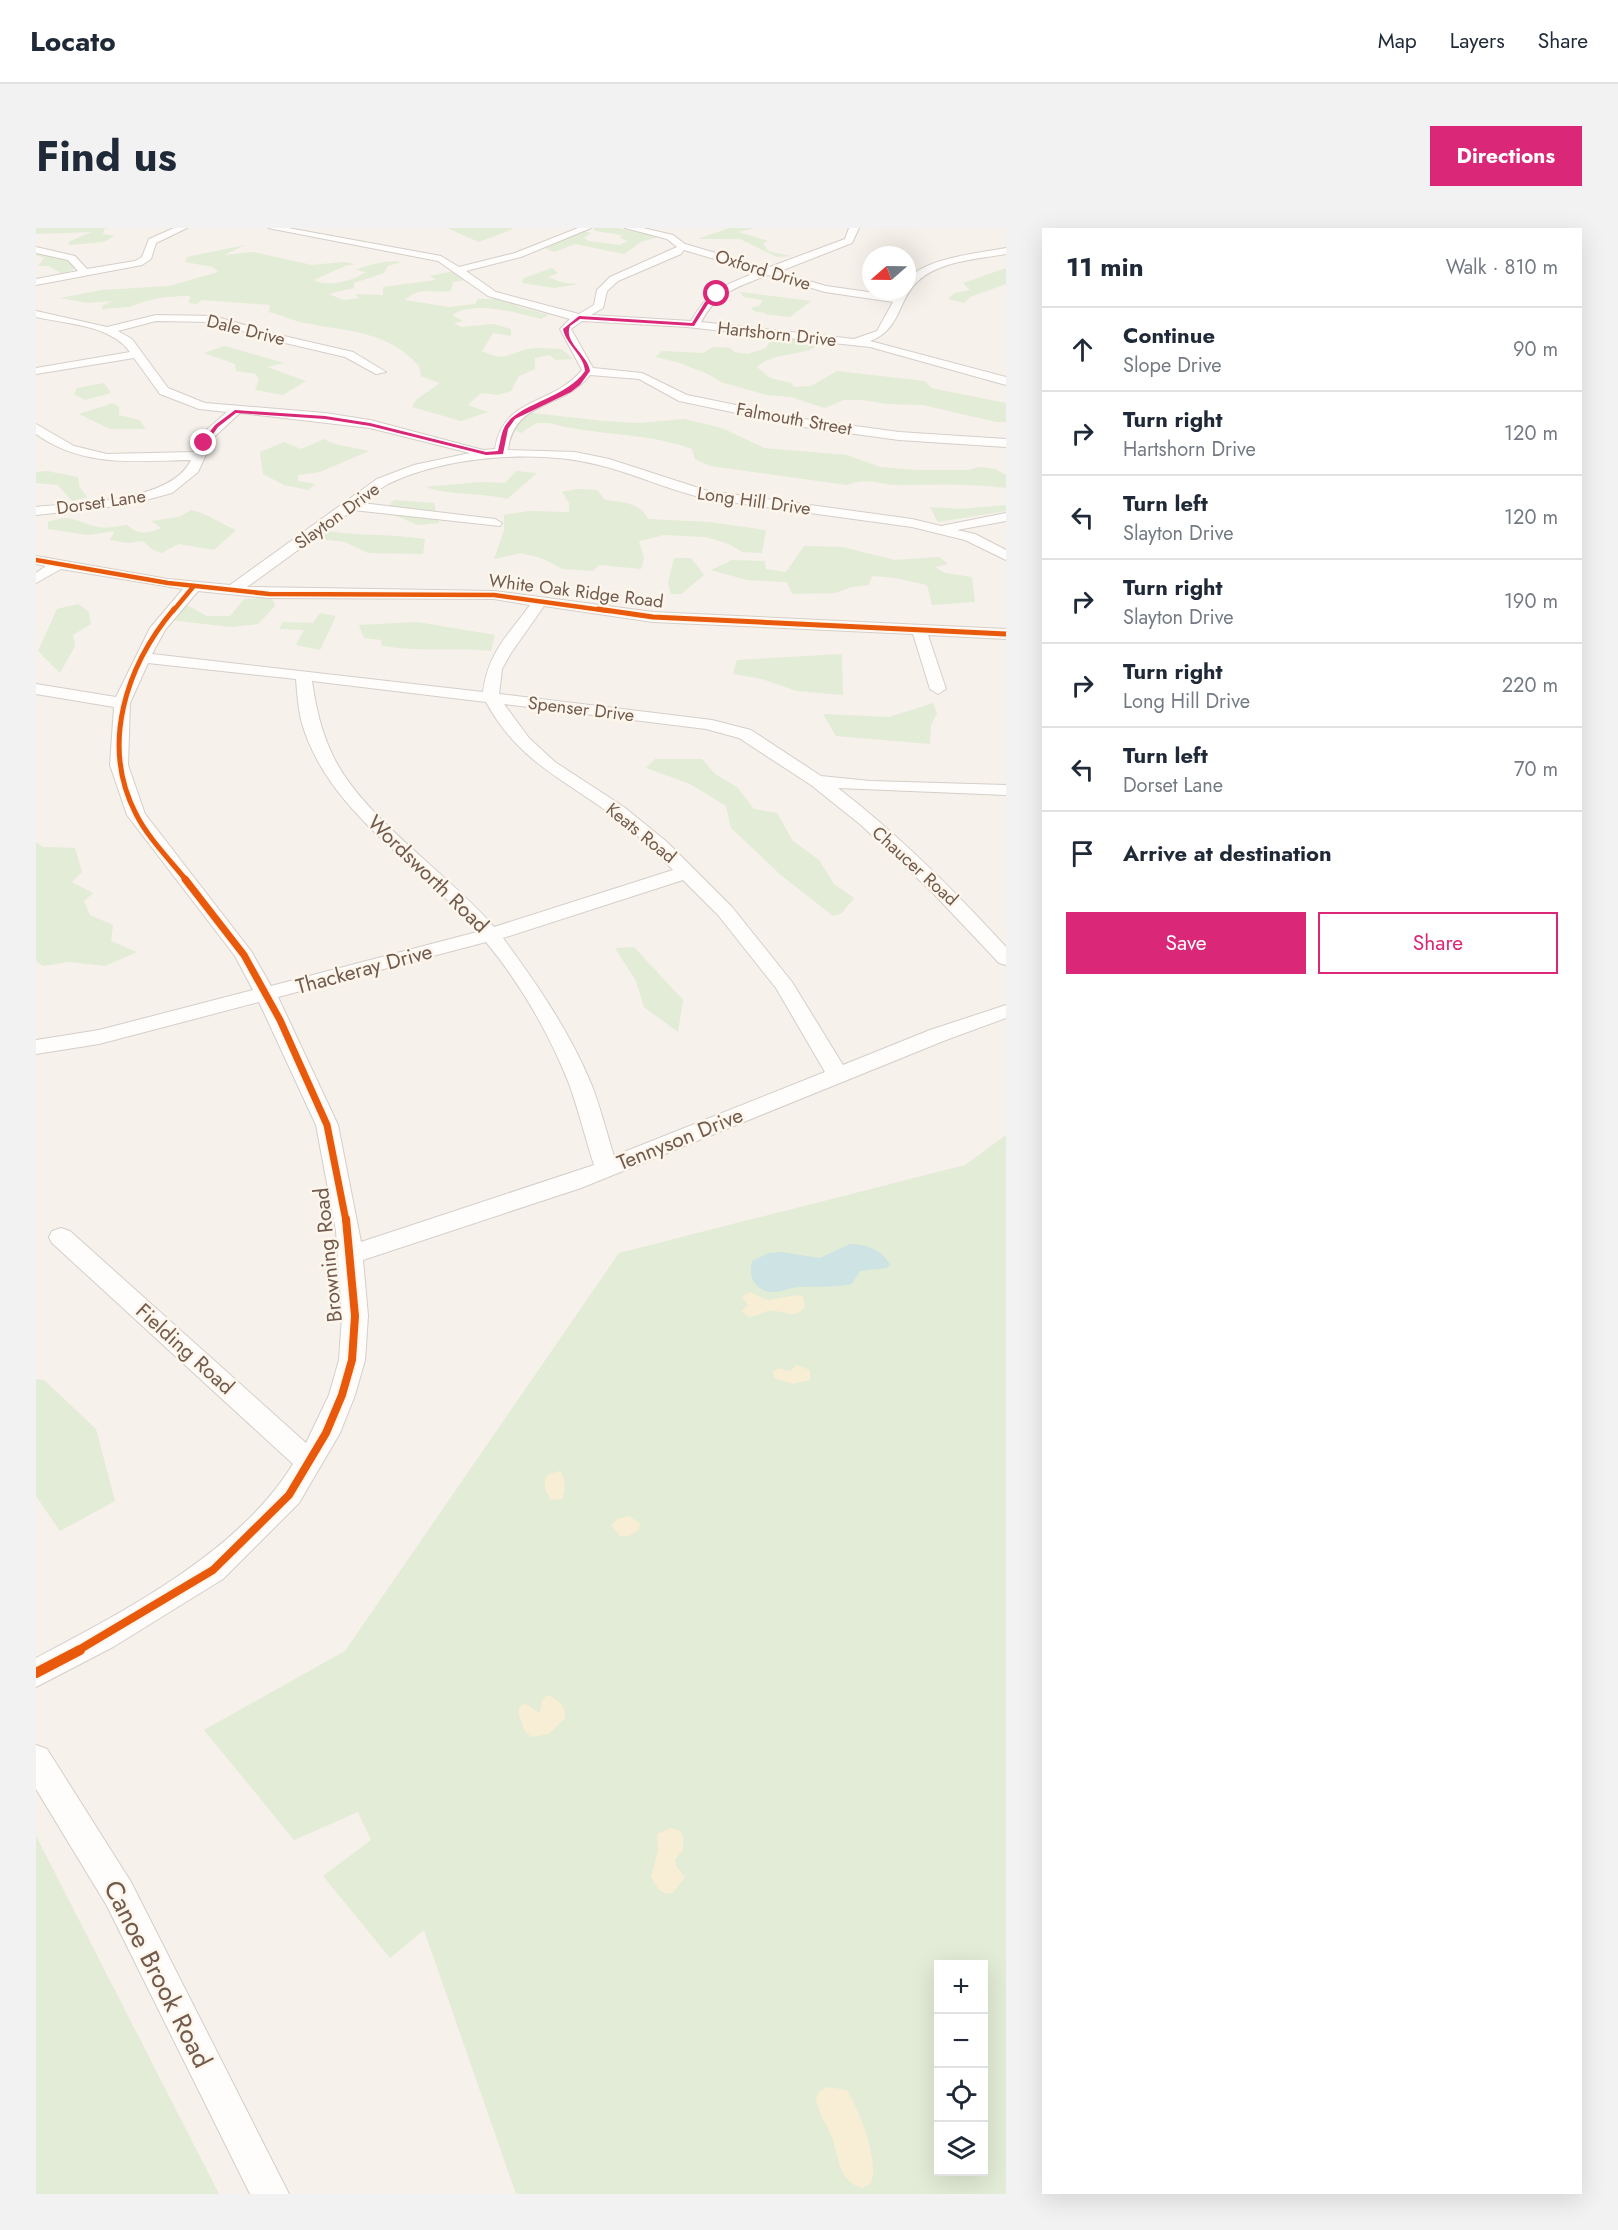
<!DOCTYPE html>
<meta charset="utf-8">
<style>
:root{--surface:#fff;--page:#f2f2f3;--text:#1f2937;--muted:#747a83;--line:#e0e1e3;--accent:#db2777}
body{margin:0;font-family:Jost,sans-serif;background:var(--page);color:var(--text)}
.controls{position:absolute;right:18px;bottom:18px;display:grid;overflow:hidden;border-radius:0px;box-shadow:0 6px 24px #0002}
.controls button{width:54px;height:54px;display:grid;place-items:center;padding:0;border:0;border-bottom:2px solid var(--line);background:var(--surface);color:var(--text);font:30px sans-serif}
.compass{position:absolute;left:826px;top:18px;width:54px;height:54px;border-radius:50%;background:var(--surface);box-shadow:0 6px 24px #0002;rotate:250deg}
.stop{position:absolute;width:18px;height:18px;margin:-14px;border:4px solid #db2777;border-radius:50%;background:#fff}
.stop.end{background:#db2777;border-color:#fff;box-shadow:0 2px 6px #0008}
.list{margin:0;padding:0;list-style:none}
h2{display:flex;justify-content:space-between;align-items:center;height:78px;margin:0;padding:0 24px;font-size:26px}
h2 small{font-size:20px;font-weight:400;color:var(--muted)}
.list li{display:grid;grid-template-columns:39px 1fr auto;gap:18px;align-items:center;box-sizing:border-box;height:84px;padding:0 24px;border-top:2px solid var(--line)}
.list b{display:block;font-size:22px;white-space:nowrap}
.list p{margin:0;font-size:20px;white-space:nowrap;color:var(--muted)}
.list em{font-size:20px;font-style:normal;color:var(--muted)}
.actions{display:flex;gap:12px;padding:18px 24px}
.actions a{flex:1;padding:14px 0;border:2px solid var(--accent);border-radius:0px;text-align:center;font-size:21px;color:var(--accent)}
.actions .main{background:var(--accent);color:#fff}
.icon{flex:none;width:33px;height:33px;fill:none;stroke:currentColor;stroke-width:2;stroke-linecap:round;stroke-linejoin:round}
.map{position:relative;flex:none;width:970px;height:1966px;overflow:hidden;border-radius:0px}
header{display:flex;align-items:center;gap:36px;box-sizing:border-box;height:84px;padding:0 30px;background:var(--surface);border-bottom:2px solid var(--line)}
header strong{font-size:28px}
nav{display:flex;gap:33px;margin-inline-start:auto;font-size:21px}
.intro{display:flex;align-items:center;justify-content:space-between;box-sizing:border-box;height:144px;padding:0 36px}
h1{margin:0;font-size:42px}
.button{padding:15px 27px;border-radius:0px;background:var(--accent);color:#fff;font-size:21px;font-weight:700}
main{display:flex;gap:36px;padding:0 36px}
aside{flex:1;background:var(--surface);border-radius:0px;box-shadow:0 6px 24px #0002}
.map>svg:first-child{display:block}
.green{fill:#e3ecd6;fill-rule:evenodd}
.sand{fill:#f7eed5}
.water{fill:#cde3e4}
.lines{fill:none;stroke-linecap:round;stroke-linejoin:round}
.minor-casing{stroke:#d5cec9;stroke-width:2}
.minor{fill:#fefdfc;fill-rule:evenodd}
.cycleway-far4-casing{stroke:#fdf6ec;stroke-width:7}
.cycleway-far3-casing{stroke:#fdf6ec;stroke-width:8}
.cycleway-far2-casing{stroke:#fdf6ec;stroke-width:10}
.cycleway-far1-casing{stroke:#fdf6ec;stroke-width:12}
.cycleway-casing{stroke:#fdf6ec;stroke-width:14}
.cycleway-far4{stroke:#e8590c;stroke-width:4.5}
.cycleway-far3{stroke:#e8590c;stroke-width:5}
.cycleway-far2{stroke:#e8590c;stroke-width:7}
.cycleway-far1{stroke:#e8590c;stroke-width:8}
.cycleway{stroke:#e8590c;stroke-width:10}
.route{fill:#db2777}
.labels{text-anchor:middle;stroke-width:5;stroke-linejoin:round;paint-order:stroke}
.far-street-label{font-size:18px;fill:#725a4d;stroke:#fdf6ec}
.street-label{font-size:21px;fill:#725a4d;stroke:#fdf6ec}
.near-street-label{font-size:26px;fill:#725a4d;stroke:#fdf6ec}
</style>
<header>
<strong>Locato</strong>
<nav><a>Map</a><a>Layers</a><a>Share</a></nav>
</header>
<div class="intro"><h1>Find us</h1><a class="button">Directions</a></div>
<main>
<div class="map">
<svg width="970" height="1966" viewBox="0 0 970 1966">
<rect width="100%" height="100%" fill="#f6f1ea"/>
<g class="green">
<polygon points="0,0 73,0 68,1 67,6 79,8 67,14 34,17 32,14 56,4 0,6"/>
<polygon points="411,0 476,0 477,1 443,14"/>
<polygon points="557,0 582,0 622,9 605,14 588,26 539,16 518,24 509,20 548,3 555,5 548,10 552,13 584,17 592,13 584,10 586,7 559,3"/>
<polygon points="693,0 719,0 702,4 732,13 727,15 732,23 755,28 741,29 704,11 662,11"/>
<path d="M 209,17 L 188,27 L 217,24 L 276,37 L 308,34 L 319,36 L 309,38 L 278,52 C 292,60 317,53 330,44 L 320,42 C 329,37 357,31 365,34 L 352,38 L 348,45 L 318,55 L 318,60 L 292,66 L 308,72 L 323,70 L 319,66 L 347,67 L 347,59 L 400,52 L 394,48 L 417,43 L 429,52 L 417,54 L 415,63 C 397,66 385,57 369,72 L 413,79 L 439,76 L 442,71 L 466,71 L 483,79 L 513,87 L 505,91 C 481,85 440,72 416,87 L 427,93 L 418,95 L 425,99 L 457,96 L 475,101 L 475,108 L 457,105 L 446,123 C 468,134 472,126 492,121 C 502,119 515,121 526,121 L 537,131 L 519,132 L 514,127 L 499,130 L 499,141 L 483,148 L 475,163 L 462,167 L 445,165 L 432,177 L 452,184 L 425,193 L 376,179 L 381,171 L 404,155 L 385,148 L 383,138 C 351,102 312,104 269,95 C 257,93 246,87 233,84 L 234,77 L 166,72 L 161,76 L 153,75 L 154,68 C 132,68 116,70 96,78 C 87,81 77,78 67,82 L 66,78 L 76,73 L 52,75 L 24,70 L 66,62 L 133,58 L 182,44 L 177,39 L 149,34 L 151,29 Z"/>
<polygon points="0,23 34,32 40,40 27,46 12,38 2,38 8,30 0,27"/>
<polygon points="516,40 522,45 512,49 528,55 543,56 518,60 486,55 488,50"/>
<polygon points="970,40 970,56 934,69 928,75 912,71 919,65 934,62 927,55"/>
<polygon points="704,64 775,73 754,89 728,86 731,85 720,84 715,80 723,78 727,72 708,69"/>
<path d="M 748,111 L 777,114 L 781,118 C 763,129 737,124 721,139 L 734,150 L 755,155 L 758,159 L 775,158 L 801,143 L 889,153 L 895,160 L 970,175 L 970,194 L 960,194 L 887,177 L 852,176 L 825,172 L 807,172 L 789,180 L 755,169 L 731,167 L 685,154 L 672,146 L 641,134 L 619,129 L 626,123 L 667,125 L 677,119 L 694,120 L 698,124 L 712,126 L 730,120 L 735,112 Z"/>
<polygon points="189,118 248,135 231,139 270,153 247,167 219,162 223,152 220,146 200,143 199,136 168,125"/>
<polygon points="68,155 75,165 49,172 38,166 41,160"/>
<polygon points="77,175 83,179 83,187 103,192 110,201 74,201 43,186"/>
<path d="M 488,184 L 567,193 L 603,195 L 648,191 L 686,200 L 728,220 L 811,227 L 844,239 L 880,242 L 932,242 L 942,239 L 959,241 L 970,247 L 970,260 C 934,255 898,257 861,257 C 840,256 832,249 811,257 L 674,238 L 659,231 L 656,221 C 610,204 560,208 513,195 L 500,195 L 485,205 L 475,200 Z"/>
<polygon points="288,211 298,216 333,223 284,244 262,247 262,253 279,256 272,262 248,257 227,246 224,224 248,214 265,221"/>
<polygon points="11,243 42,249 43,258 51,269 36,273 22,257 0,255 0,244"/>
<path d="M 480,243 L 501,245 L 471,271 C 444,264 416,268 389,259 L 445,254 L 469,255 Z"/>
<path d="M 541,261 L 561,262 L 569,272 C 585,274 604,274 612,291 L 673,294 L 730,302 L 726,325 L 706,324 L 693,316 L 670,309 L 628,307 L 603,313 L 608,330 L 605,341 L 563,337 L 557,343 L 527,341 L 505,330 L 485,325 L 458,331 L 468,302 L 468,287 L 493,283 L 533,284 L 533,275 L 526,264 Z"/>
<polygon points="358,272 398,275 403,295 382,297 348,283"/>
<polygon points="970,277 970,283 902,294 894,279 923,281"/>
<path d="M 155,282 C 170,285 185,296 200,302 L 178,322 L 143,316 L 125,325 L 116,321 L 107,313 L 92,315 L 74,312 L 79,303 L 52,307 L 12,301 L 12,294 C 37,285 39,294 62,299 C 71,301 82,298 91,297 C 103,307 111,306 125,300 L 115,293 L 143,289 Z"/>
<path d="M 290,303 C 324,308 355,306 389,311 L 387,326 L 332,325 L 309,314 L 276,310 Z"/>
<polygon points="768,318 806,319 859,332 903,329 912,336 899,339 909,345 936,349 939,374 896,377 891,357 859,350 836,348 833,357 816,359 799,365 756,366 751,354 711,352 675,342 696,332 729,333 730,341 750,344"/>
<polygon points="638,330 655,330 668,347 645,366 635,366 632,355"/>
<polygon points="236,369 239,378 222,396 195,399 134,392 147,375 171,388 194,388 208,371"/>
<polygon points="42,376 53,384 55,396 37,407 39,418 24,445 2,423 21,381"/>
<polygon points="284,385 300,388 284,422 260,417 268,402 243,401 247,394 277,395"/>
<path d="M 381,394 L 459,407 L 455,423 C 418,419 383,424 346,418 L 345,412 L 328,410 L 323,397 Z"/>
<polygon points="806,426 807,467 761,463 726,451 697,446 701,432"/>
<polygon points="897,475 901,485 895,497 894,516 800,508 787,486 853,489"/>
<polygon points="619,531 666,531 679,546 701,559 718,581 741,585 757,613 783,632 798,656 818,670 806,685 797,688 746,648 695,600 690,578 654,556 610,540"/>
<polygon points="0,614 7,619 39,620 46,644 36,654 57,665 48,673 54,687 77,697 75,713 101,724 69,738 33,734 7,738 0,733"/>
<polygon points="598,719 647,772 642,804 608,779 600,753 579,720"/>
<path d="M 970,907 L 970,1966 L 480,1966 L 388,1702 L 354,1730 L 287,1648 L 335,1612 L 322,1584 L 258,1612 L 168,1502 L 309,1423 L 583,1025 L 929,937 ZM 903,1736 L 948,1736 L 948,1944 L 903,1944 Z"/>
<polygon points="0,1151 8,1152 60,1201 79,1273 24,1303 0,1268"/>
<polygon points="0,1608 183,1966 0,1966"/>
</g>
<g class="sand">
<path d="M 714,1064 L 732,1072 L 762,1067 L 767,1069 L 769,1078 C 759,1094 747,1081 732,1083 C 726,1085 720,1088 713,1089 L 705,1083 L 712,1077 L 706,1069 Z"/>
<polygon points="761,1137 774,1142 774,1152 756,1156 738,1150 737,1144 742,1140 754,1143"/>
<path d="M 524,1243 C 530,1250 530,1263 526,1271 L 515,1272 L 509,1262 L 509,1251 L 513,1246 Z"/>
<polygon points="592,1288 604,1295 603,1302 593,1308 584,1308 575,1297 582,1291"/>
<path d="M 510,1468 L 515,1468 C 524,1474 530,1478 529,1490 L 513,1506 L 495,1509 L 488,1502 L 482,1483 L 485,1477 L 490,1476 L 504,1485 L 506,1472 Z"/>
<polygon points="635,1600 643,1602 647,1608 647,1622 639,1632 640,1638 649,1649 638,1664 630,1666 622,1661 615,1648 622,1622 621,1606"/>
<path d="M 792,1859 L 811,1862 C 823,1881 844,1935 835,1955 L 826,1960 C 801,1952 804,1931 796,1910 C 791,1895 782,1886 780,1870 L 784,1863 Z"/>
</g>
<path class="water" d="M 814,1016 C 829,1016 847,1022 854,1037 L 851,1040 L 824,1043 L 816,1056 C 798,1060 782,1058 764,1059 C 754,1059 745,1065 735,1064 C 718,1062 712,1048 716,1033 L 733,1025 L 745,1024 L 784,1030 Z"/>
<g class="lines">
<g class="minor-casing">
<g id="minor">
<polygon points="138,0 151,0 120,15 115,31 106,37 0,57 0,51 42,43 32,32 0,25 0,19 39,28 51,41 99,33 106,29 113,11"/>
<path d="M 232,0 L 252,0 L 405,28 L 423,39 L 479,25 L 542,0 L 555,0 L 485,29 L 430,43 L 460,64 L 543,86 L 558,77 L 561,62 L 574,49 L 641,19 L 631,11 L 589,0 L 607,0 L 637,7 L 649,16 L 731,40 L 809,11 L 813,0 L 823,0 L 816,15 L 742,44 L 790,58 L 861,68 L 864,63 L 871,63 L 871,52 C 889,30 943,25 970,20 L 970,26 C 942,31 902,33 881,54 C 862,71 865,102 834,113 L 970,149 L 970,157 L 834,119 L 651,99 L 546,93 L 535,101 L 557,140 L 606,145 L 651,167 L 768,191 L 863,204 L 970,211 L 970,219 L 863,212 L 768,199 L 643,173 L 603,151 L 554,147 C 527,182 478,171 472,222 L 539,224 L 573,231 L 672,263 L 876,291 L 905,298 L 970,285 L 970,293 L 921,302 L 939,306 L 970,322 L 970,332 L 929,312 L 876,299 L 672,271 C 634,263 600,246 563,237 C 500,221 411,228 352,256 C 343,261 335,269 326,275 L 459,291 L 466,295 L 464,298 L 317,282 L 211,359 L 458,363 L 617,384 L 970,401 L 970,411 L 892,407 L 910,461 L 902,466 L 894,461 L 877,406 L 617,394 L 508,378 L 475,425 L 466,441 L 463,466 L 676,492 L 715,502 L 785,548 L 834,553 L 970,557 L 970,567 L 802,560 C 863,607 918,662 970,719 L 970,737 L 963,735 L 896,664 L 825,597 L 775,557 L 703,510 L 670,501 L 468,476 L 493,510 L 519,534 L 588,579 L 631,614 L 696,679 L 756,754 L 807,837 L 894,802 L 970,777 L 970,790 L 910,812 L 545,960 L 327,1032 L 332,1088 L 329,1132 L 319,1167 L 304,1205 L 263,1275 L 187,1351 L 77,1419 L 0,1459 L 0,1430 C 89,1383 203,1324 257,1236 L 16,1015 L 13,1009 L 16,1003 L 25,1000 L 34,1003 L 270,1215 L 293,1167 L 303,1132 L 306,1088 L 300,1003 L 280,897 L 223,774 L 63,816 L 0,826 L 0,812 L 63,802 L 217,762 L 199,728 L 91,587 L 74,537 L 78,479 L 0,466 L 0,456 L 80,469 L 114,400 L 147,361 L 25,341 L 0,355 L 0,345 L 10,338 L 0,336 L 0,328 L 132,351 L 194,357 L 341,251 L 378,237 L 434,225 L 334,200 L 204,185 L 178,209 L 162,244 L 136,265 L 91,277 L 0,287 L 0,279 C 41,274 135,275 155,232 C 100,233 47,240 0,206 L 0,196 L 38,218 L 71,226 L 158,224 L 168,204 L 191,184 L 163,181 L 124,166 L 98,130 L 0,146 L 0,140 L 94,124 C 75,97 30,96 0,89 L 0,83 L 71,99 L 120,87 L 178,88 L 239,106 L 317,124 L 350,144 L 340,146 L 309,129 L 232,111 L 177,94 L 120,93 L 82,103 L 96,111 L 132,160 L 169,175 L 289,185 L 334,192 L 447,222 L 459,221 C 467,168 517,178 546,142 L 524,101 L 534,91 L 452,68 L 402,33 ZM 648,22 L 722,44 C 689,57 673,61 655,93 L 555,87 L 567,80 L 571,63 L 582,53 L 645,26 ZM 732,47 L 789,64 L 857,74 L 841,103 L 818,111 L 665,94 C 681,64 702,59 732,47 ZM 162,363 L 233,370 L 458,371 L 494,377 C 472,407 452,425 447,464 L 116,426 L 129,402 ZM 112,435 L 260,451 C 261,464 262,479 265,492 C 290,584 384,635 441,704 L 235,758 L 215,723 L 109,586 L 92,537 L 94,475 ZM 276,453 L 450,474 C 482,533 526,550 576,587 C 598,603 618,623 637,642 L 458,699 C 413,646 326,589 297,528 C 285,503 280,480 276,453 ZM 647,652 L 682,687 L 740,760 L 789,844 L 578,928 C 570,903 564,877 554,853 C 532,801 500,755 467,710 ZM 450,714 C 484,755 512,804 532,853 C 542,880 549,909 558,937 L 325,1014 L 302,897 L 242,769 Z"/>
<polygon points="0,1517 11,1521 95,1654 253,1966 214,1966 71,1678 0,1561"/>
</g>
</g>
<use href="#minor" class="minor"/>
<g class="cycleway-far4-casing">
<g id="cycleway-far4">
<polyline points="0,332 132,355 233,366 458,367 573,383"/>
<polyline points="137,383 157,359"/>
</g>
</g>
<g class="cycleway-far3-casing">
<g id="cycleway-far3">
<path d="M 138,381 C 90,438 64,517 100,586 C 112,610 134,632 150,652"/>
<polyline points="562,381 617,389 970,406"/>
</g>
</g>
<g class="cycleway-far2-casing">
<polyline id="cycleway-far2" points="149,651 208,727 244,792 291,897 310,993"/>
</g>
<g class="cycleway-far1-casing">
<polyline id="cycleway-far1" points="41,1423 177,1342 253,1267 290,1205 306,1167 316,1132 319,1088 310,991"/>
</g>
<g class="cycleway-casing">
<polyline id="cycleway" points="0,1445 44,1422"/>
</g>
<use href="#cycleway-far4" class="cycleway-far4"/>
<use href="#cycleway-far3" class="cycleway-far3"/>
<use href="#cycleway-far2" class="cycleway-far2"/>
<use href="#cycleway-far1" class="cycleway-far1"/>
<use href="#cycleway" class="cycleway"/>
</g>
<path class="route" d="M 680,65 L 683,66 L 672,76 L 658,98 L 544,91 L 534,98 C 527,114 552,127 554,143 L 544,157 L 535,164 L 479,191 L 472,201 L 467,226 L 450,227 L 334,198 L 289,191 L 200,185 L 182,199 L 170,216 L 165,215 L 179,197 L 199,182 L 289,188 L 334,195 L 450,224 L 462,223 C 464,216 465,206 468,200 C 480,175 529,172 549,143 C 548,127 530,117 527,101 L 543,88 L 656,95 L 669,74 Z"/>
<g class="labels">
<g class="far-street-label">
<text transform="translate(727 42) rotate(17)" y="6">Oxford Drive</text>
<text transform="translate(210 102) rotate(14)" y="6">Dale Drive</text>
<text transform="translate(741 106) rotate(6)" y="6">Hartshorn Drive</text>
<text transform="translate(758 191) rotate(10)" y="6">Falmouth Street</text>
<text transform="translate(718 273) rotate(8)" y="6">Long Hill Drive</text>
<text transform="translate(65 274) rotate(-8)" y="6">Dorset Lane</text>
<text transform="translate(301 288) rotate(-36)" y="6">Slayton Drive</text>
<text transform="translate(540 363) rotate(7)" y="6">White Oak Ridge Road</text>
<text transform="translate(545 481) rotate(7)" y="6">Spenser Drive</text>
<text transform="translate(605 605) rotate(39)" y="6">Keats Road</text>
<text transform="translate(879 638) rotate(42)" y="6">Chaucer Road</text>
</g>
<g class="street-label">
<text transform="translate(392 646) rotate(44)" y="7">Wordsworth Road</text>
<text transform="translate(328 741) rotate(-15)" y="7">Thackeray Drive</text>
<text transform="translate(644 911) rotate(-22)" y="7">Tennyson Drive</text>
<text transform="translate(292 1027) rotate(-96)" y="7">Browning Road</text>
<text transform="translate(149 1121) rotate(42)" y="7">Fielding Road</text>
</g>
<g class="near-street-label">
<text transform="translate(122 1746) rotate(63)" y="9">Canoe Brook Road</text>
</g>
</g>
</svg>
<div class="controls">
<button>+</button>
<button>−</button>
<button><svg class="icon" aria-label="locate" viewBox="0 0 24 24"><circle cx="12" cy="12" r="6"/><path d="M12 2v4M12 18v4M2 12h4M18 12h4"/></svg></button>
<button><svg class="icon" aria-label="layers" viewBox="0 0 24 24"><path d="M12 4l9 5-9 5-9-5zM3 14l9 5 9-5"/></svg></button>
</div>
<svg class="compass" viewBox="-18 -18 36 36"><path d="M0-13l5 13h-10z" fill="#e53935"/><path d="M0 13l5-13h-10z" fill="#747a83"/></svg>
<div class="stop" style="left:681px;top:66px"></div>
<div class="stop end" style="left:168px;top:215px"></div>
</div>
<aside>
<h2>11 min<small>Walk · 810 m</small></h2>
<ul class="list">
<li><svg class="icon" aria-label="ahead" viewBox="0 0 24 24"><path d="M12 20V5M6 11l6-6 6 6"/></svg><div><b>Continue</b><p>Slope Drive</p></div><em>90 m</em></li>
<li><svg class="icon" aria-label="right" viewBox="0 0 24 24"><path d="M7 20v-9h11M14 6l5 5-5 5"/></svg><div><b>Turn right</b><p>Hartshorn Drive</p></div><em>120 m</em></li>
<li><svg class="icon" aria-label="left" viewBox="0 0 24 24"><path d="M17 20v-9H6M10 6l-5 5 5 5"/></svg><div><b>Turn left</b><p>Slayton Drive</p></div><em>120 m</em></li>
<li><svg class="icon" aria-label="right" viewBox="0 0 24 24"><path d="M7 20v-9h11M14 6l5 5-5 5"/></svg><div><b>Turn right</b><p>Slayton Drive</p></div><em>190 m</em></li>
<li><svg class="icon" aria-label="right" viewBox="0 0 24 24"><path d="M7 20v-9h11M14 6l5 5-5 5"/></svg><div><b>Turn right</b><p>Long Hill Drive</p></div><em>220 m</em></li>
<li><svg class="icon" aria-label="left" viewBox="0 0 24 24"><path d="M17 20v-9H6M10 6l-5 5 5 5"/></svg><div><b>Turn left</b><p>Dorset Lane</p></div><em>70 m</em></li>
<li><svg class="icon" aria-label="arrive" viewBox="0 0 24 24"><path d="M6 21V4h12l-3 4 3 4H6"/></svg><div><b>Arrive at destination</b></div></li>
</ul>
<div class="actions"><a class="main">Save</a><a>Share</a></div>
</aside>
</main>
